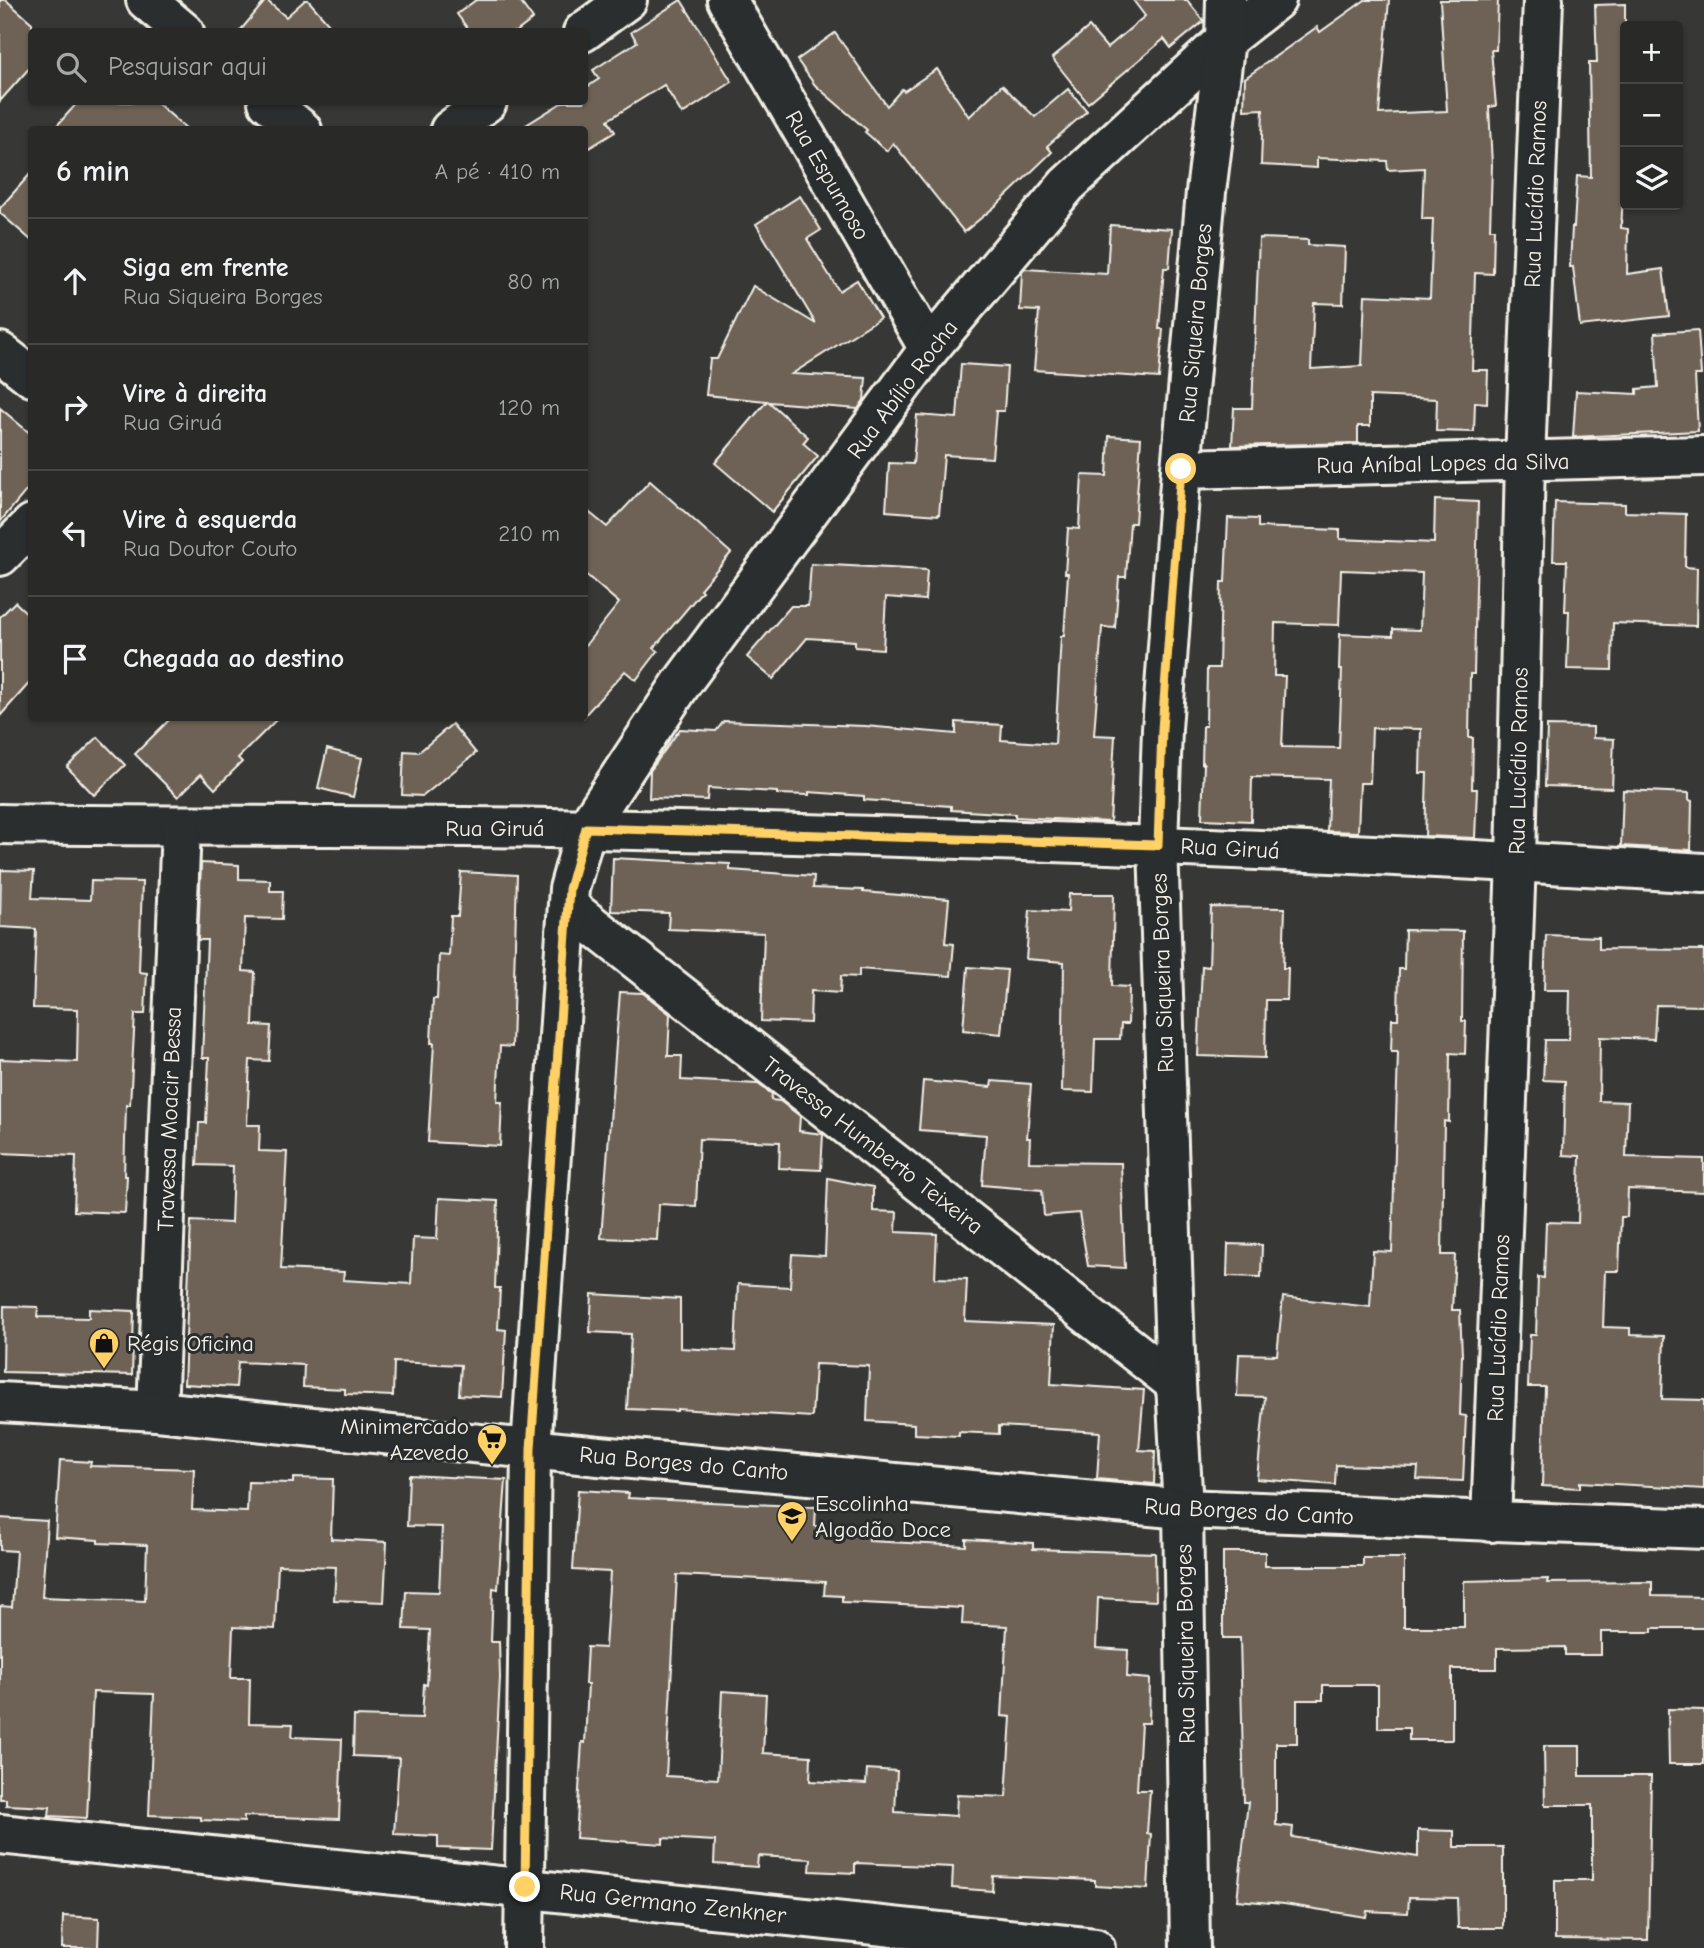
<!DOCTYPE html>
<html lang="pt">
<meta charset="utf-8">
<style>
:root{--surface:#292a28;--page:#313230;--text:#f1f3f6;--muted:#a5a7a8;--line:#454645}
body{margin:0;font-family:"Comic Neue",sans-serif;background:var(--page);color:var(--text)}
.controls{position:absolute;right:21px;top:21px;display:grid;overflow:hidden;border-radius:7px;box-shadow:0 2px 5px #0004}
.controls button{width:63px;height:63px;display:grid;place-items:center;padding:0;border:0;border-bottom:2px solid var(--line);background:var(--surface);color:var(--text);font:35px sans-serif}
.stop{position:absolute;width:21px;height:21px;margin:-16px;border:5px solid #ffd166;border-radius:50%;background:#fff}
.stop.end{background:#ffd166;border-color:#fff;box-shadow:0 2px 7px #0008}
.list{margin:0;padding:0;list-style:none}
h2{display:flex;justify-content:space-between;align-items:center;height:91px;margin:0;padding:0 28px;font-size:30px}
h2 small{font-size:23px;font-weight:400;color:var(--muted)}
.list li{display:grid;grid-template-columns:46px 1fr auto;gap:21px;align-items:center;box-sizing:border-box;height:126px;padding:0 28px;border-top:2px solid var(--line)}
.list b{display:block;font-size:26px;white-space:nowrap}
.list p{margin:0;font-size:23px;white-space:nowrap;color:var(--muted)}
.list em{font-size:23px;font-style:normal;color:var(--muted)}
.icon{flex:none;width:38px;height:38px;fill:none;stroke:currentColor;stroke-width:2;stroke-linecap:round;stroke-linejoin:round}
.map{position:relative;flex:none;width:1704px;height:1948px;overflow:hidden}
.search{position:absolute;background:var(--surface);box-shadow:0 2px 5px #0004;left:28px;top:28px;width:560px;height:77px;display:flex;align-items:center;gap:18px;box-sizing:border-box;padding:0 24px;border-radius:7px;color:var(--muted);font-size:26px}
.panel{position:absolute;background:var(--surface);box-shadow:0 2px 5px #0004;left:28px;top:126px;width:560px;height:595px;border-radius:7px}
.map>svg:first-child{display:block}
.building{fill:#6d6254;stroke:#f4f1e8;stroke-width:2;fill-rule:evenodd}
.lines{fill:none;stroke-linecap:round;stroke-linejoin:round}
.street-casing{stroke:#f4f1e8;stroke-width:44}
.secondary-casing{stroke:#f4f1e8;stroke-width:44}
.street{stroke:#2a2d2e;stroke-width:38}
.secondary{stroke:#2a2d2e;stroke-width:38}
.route{stroke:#ffd166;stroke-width:9}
.labels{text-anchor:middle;stroke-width:6;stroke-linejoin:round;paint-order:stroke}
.street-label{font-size:23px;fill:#f4f1e8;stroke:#2a2d2e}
.poi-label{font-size:23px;fill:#f4f1e8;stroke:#2a2d2e;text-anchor:start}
</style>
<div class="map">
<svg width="1704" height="1948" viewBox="0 0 1704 1948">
<rect width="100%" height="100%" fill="#373836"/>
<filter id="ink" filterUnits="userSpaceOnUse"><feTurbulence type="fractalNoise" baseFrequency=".0143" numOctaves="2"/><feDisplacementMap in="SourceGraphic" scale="14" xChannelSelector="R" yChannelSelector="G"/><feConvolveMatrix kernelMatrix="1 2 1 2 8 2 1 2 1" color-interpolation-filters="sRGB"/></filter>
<g filter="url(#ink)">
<g class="building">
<polygon points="0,0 6,0 32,23 32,65 0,101"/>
<polygon points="266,0 286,17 305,0 308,0 336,32 239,32"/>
<polygon points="476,0 519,0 533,19 516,32 470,32 457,14"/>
<polygon points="681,0 732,82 682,114 664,85 608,120 615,132 584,151 584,130 518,130 563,102 584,102 584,83 587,87 599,79 593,70 637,42 631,32"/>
<polygon points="1133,0 1187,0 1204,21 1171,48 1164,39 1088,103 1052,58 1089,27 1107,48 1145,16"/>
<polygon points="1365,0 1389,0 1379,114 1447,111 1440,0 1498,0 1496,50 1491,50 1496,106 1489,107 1492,165 1490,229 1494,229 1493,274 1475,273 1472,370 1488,370 1487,403 1475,402 1474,432 1436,431 1437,399 1370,396 1370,426 1358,426 1358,443 1232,446 1234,408 1252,408 1259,238 1308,240 1308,245 1345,247 1343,304 1314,303 1311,369 1362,366 1365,295 1430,298 1433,219 1422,219 1424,168 1388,170 1387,161 1317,158 1317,168 1261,165 1263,109 1244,110 1245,78 1317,27 1320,32"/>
<polygon points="1625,4 1625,166 1621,228 1628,229 1627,274 1663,269 1669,316 1580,326 1573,267 1570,267 1572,227 1574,227 1577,176 1591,177 1589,63 1597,63 1595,5"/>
<polygon points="835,33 887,106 902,89 904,91 937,69 969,117 1002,85 1035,117 1068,89 1087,111 1047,146 1052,152 998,204 964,232 893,143 887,151 865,132 867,130 815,85 797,60"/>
<polygon points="78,102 156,102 188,130 53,130"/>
<polygon points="32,172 32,241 0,213 0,208"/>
<polygon points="800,196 821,230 807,239 839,291 857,280 880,318 792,374 866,378 864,400 858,409 769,402 808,437 803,443 818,456 772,512 715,463 767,401 706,395 710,359 717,359 753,286 816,324 756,224"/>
<polygon points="1110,225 1172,229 1169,268 1164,268 1159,329 1163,329 1159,378 1034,370 1039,311 1020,310 1022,272 1025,269 1107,274"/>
<polygon points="1698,330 1701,375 1695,375 1698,431 1573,437 1576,391 1637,394 1637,389 1658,387 1655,333"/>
<polygon points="961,364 1007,367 1004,411 996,411 992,458 944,455 939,515 886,511 889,463 913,464 917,415 957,418"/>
<polygon points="0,408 32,435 32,484 0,522"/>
<polygon points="1109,436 1141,438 1135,523 1130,523 1126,577 1119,577 1115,628 1102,627 1094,735 1115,736 1110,822 1015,817 1015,814 951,810 951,806 864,800 864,796 809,792 809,795 777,794 777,792 708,788 707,800 649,798 650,771 680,729 716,731 724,721 865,726 956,734 956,722 1002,725 1001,740 1055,744 1061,636 1064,636 1068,573 1065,573 1068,528 1079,529 1082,475 1107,476"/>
<polygon points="650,481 731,553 700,589 702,591 654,648 658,651 636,680 625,671 584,716 584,647 619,603 584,573 584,508 607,527"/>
<path d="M 1435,500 L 1478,502 L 1474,674 L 1470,674 L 1469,738 L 1473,738 L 1472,789 L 1477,789 L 1475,838 L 1425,836 L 1427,773 L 1420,773 L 1421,729 L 1372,728 L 1370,783 L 1360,783 L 1358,832 L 1327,831 L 1329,779 L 1252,777 L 1251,821 L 1202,819 L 1204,764 L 1202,764 L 1203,726 L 1206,726 L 1207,668 L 1219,668 L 1221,582 L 1225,582 L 1228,518 L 1258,519 L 1258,527 L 1340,530 L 1340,539 L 1434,543 ZM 1341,570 L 1422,573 L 1420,630 L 1393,629 L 1393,636 L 1340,634 L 1339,670 L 1342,670 L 1339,748 L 1282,747 L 1285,676 L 1274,676 L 1275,623 L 1339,625 Z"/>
<polygon points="1555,502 1625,504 1625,512 1686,514 1685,567 1697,568 1696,626 1613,623 1612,670 1567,669 1569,611 1565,611 1567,561 1553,561"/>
<polygon points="811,564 927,570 925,600 886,597 883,649 855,647 855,641 807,638 773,679 747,657 791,606 808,606"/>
<polygon points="15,602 32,618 32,680 0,716 0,617"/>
<polygon points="171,718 278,718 238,758 242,762 215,789 201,774 178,797 135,754"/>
<polygon points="452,724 476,753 423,796 402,795 404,751 419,752"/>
<polygon points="1547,726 1593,727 1593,738 1614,739 1612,788 1545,786"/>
<polygon points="98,737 125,765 94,795 67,767"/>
<polygon points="327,749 362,758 353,797 318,788"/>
<polygon points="1623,790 1689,793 1689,800 1692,801 1691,850 1621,846"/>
<polygon points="613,858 730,864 730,870 814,876 813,888 863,890 863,892 949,899 945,943 954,944 951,976 859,969 859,977 841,976 840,993 811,991 810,1023 761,1021 764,933 668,929 669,913 611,911"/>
<polygon points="201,863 239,865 239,879 270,880 270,891 283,891 282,919 245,918 243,971 255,972 253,1025 271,1026 269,1061 250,1060 247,1125 260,1125 259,1151 287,1152 281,1269 344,1272 343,1280 411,1284 413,1238 437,1239 439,1198 498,1201 495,1288 500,1288 498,1329 506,1330 502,1397 459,1395 461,1365 394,1362 393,1396 345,1394 345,1389 303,1387 304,1365 238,1362 236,1387 184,1384 191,1221 231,1223 233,1166 197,1165 199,1123 206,1123 209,1058 202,1058 207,940 198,940"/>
<polygon points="1,870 34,871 32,898 90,900 91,881 142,882 139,972 147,973 145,1014 135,1014 130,1105 126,1105 124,1176 127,1176 125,1213 74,1211 76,1156 0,1153 0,1059 77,1062 78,1009 33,1008 36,929 0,927"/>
<polygon points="461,872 517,875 512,1047 500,1046 497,1102 502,1102 500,1146 428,1142 434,1043 431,1043 433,999 437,999 439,955 449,956 451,916 458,916"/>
<polygon points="1069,894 1114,894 1112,986 1129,987 1128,1024 1121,1024 1120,1039 1095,1039 1093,1092 1062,1091 1064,962 1026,959 1030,910 1068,912"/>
<polygon points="1211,907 1285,908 1283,968 1288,968 1287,1000 1266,1000 1265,1058 1198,1056 1202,966 1209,967"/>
<polygon points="1405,930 1463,931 1462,1021 1466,1021 1465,1054 1450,1053 1449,1122 1444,1121 1442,1255 1455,1255 1452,1310 1460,1310 1462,1355 1460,1415 1466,1416 1463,1481 1417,1479 1418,1467 1336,1465 1335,1485 1257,1479 1265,1397 1237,1396 1239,1354 1277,1355 1283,1297 1370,1307 1373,1251 1392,1252 1398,1052 1391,1052 1392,1019 1398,1019 1399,969 1404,969"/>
<polygon points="1546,935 1599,937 1599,949 1704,950 1703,1006 1656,1005 1654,1039 1600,1037 1599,1101 1628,1102 1626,1157 1704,1159 1704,1192 1628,1189 1627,1217 1621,1217 1619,1271 1605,1271 1603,1327 1630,1328 1630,1335 1664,1336 1662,1399 1704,1400 1704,1489 1580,1482 1580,1488 1542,1486 1545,1387 1528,1387 1530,1335 1536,1335 1538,1277 1544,1278 1546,1222 1578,1223 1580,1156 1563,1155 1565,1081 1543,1080 1545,1040 1569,1040 1570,990 1544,990"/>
<polygon points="968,967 1007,970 1001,1034 963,1030"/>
<polygon points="620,992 643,993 670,1014 668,1056 682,1056 681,1080 758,1084 772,1094 771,1100 780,1101 800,1116 799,1131 823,1134 821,1170 779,1168 780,1142 699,1139 696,1206 659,1204 657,1240 601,1238"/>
<polygon points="923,1081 991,1087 992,1081 1031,1084 1027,1138 1030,1138 1029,1162 1121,1163 1125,1268 1088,1266 1079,1213 1044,1216 1042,1190 982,1185 986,1135 919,1130"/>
<polygon points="828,1178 873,1187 873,1211 897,1212 896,1232 937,1234 935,1278 967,1279 965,1321 1054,1325 1051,1384 1144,1390 1139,1450 1155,1451 1154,1484 1097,1479 1100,1432 999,1426 999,1434 959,1432 959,1436 914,1434 914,1424 867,1421 869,1366 815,1364 812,1417 677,1409 677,1411 627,1409 631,1334 590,1332 592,1294 680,1299 680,1348 735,1351 738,1284 790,1287 792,1254 825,1256"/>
<polygon points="1228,1244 1262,1245 1261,1277 1227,1276"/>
<polygon points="4,1306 38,1307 37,1317 89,1318 89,1309 134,1311 132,1375 3,1372"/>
<polygon points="60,1460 91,1462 90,1466 194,1469 192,1510 247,1512 248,1482 293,1483 293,1478 333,1479 331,1539 387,1542 384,1602 334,1600 336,1567 278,1565 275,1629 233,1627 231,1678 250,1678 249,1723 293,1724 292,1737 342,1739 339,1819 244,1816 244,1822 201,1820 201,1817 149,1815 154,1694 93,1692 87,1818 49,1816 50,1807 6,1805 6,1799 0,1799 0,1606 12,1607 16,1551 0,1550 0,1518 47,1521 42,1597 145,1601 147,1545 98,1543 98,1540 55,1537"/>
<polygon points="409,1475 506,1480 498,1589 493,1588 491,1642 499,1642 500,1678 491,1850 438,1848 438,1836 394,1834 399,1758 353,1756 354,1716 422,1718 424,1684 427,1685 430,1630 404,1629 406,1591 439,1592 442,1527 407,1526"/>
<path d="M 578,1490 L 629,1493 L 628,1498 L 816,1507 L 815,1526 L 870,1529 L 869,1541 L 966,1546 L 966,1539 L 1033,1543 L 1033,1549 L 1155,1553 L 1156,1601 L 1098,1598 L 1096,1648 L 1128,1650 L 1127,1677 L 1150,1679 L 1149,1723 L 1141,1723 L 1137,1790 L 1150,1790 L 1147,1833 L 1151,1834 L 1148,1889 L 1095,1886 L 1095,1880 L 993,1876 L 992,1891 L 952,1888 L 953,1867 L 855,1863 L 855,1873 L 810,1871 L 811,1859 L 758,1856 L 757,1867 L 714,1864 L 715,1841 L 663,1838 L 663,1844 L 576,1838 L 582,1742 L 585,1743 L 588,1684 L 585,1684 L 587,1647 L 605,1648 L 610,1572 L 573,1570 ZM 677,1575 L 825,1582 L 824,1595 L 842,1596 L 842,1602 L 963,1608 L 962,1624 L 1007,1626 L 1002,1716 L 1011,1717 L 1006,1797 L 957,1795 L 956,1816 L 895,1812 L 897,1771 L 867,1769 L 866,1784 L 810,1781 L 811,1756 L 763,1753 L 766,1694 L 722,1691 L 718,1779 L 666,1776 Z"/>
<polygon points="1223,1552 1265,1552 1265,1566 1363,1566 1363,1558 1404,1558 1404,1627 1464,1627 1464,1581 1548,1579 1547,1583 1652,1582 1652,1596 1704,1597 1704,1628 1652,1628 1652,1632 1601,1632 1601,1655 1565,1655 1565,1647 1497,1648 1497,1669 1452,1669 1452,1740 1409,1740 1409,1728 1378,1728 1378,1685 1323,1685 1323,1700 1297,1700 1297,1743 1276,1743 1276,1825 1293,1827 1292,1837 1418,1857 1418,1830 1454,1831 1454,1847 1503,1847 1503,1928 1458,1928 1457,1898 1409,1897 1408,1913 1367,1911 1366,1917 1284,1904 1237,1900 1248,1802 1244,1802 1240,1638 1223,1638"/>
<polygon points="1668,1709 1704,1710 1704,1764 1669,1764"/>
<polygon points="1544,1746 1580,1746 1580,1776 1651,1776 1648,1940 1555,1939 1555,1880 1592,1880 1592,1805 1545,1805"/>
<polygon points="63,1916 99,1918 98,1948 62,1948"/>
</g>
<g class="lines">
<g class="street-casing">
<g id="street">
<polyline points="146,0 184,32"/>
<polyline points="727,0 929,349"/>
<polyline points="583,32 627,0"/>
<polyline points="268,102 302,130"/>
<polyline points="450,130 487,102"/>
<polyline points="0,352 32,377"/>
<polyline points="1181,469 1704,456"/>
<polyline points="0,556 32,524"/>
<path d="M 0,824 C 197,827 394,824 591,829 C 962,837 1333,850 1704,873"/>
<polyline points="569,907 1176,1384"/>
<polyline points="157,1411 181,827"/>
<polyline points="1491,1522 1516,861 1525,461 1543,0"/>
<polyline points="0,1834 1095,1948"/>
<polyline points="524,1948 531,1449 569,889 586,828 681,684 929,349 1067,185 1225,40 1276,0"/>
<polyline points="1190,1948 1183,1509 1176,1384 1158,845 1162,729 1181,469 1206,192 1225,40 1226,0"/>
</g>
</g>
<g class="secondary-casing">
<polyline id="secondary" points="0,1402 157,1411 599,1456 1183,1509 1704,1529"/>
</g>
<use href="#street" class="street"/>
<use href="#secondary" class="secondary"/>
</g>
</g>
<g class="lines" filter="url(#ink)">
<polyline class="route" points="525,1887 531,1449 569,889 586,828 1158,845 1162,729 1181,469"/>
</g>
<defs>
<g id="shop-pin" transform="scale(1.575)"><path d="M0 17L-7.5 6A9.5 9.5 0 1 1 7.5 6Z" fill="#ffd166" stroke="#2a2d2e"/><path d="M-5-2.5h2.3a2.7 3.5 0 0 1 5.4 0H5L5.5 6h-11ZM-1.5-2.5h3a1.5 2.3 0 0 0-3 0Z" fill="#111"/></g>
<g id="supermarket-pin" transform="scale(1.575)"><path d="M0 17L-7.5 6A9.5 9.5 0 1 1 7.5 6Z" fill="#ffd166" stroke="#2a2d2e"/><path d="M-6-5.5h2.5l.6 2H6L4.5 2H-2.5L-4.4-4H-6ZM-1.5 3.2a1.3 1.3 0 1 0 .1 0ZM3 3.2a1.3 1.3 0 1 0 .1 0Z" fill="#111"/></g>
<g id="school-pin" transform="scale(1.575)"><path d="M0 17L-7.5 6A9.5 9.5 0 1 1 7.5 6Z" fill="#ffd166" stroke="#2a2d2e"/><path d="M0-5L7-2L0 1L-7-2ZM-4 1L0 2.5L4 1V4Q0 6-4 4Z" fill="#111"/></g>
</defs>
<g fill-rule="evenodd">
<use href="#shop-pin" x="104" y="1343"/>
<use href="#supermarket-pin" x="492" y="1439"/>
<use href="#school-pin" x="792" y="1516"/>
</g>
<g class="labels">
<g class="street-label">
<text transform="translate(828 175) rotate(60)" y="8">Rua Espumoso</text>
<text transform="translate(1535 194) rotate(-88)" y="8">Rua Lucídio Ramos</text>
<text transform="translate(1195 323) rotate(-85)" y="8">Rua Siqueira Borges</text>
<text transform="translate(902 389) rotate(-53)" y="8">Rua Abílio Rocha</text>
<text transform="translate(1443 463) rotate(-1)" y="8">Rua Aníbal Lopes da Silva</text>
<text transform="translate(1518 761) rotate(-89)" y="8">Rua Lucídio Ramos</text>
<text x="495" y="836">Rua Giruá</text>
<text transform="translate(1230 848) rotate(3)" y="8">Rua Giruá</text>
<text transform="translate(1162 973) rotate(-92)" y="8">Rua Siqueira Borges</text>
<text transform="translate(169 1119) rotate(-88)" y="8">Travessa Moacir Bessa</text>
<text transform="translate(873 1145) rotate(38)" y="8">Travessa Humberto Teixeira</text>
<text transform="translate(1498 1328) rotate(-88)" y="8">Rua Lucídio Ramos</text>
<text transform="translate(684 1463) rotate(5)" y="8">Rua Borges do Canto</text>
<text transform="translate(1249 1511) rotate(3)" y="8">Rua Borges do Canto</text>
<text transform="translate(1185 1644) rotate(-91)" y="8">Rua Siqueira Borges</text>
<text transform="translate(673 1903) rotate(6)" y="8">Rua Germano Zenkner</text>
</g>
<g class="poi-label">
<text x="127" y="1351">Régis Oficina</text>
<text x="469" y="1434" text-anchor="end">Minimercado<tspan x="469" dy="26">Azevedo</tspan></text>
<text x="815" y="1511">Escolinha<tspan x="815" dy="26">Algodão Doce</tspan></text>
</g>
</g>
</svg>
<div class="controls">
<button>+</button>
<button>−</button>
<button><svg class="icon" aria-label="layers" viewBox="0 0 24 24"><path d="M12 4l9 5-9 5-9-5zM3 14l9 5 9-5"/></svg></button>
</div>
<div class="stop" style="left:1181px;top:469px"></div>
<div class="stop end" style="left:525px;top:1887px"></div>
<div class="search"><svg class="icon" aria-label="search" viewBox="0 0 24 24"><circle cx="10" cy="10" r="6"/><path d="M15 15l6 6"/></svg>Pesquisar aqui</div>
<section class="panel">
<h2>6 min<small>A pé · 410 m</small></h2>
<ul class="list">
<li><svg class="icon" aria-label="ahead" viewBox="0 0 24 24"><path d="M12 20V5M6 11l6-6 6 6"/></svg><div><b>Siga em frente</b><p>Rua Siqueira Borges</p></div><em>80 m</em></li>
<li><svg class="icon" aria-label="right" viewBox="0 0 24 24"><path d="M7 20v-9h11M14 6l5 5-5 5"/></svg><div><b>Vire à direita</b><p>Rua Giruá</p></div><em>120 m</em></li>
<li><svg class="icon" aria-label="left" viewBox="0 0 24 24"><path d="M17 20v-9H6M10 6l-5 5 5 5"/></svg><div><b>Vire à esquerda</b><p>Rua Doutor Couto</p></div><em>210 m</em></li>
<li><svg class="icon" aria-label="arrive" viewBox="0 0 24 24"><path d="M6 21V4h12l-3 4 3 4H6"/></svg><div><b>Chegada ao destino</b></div></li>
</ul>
</section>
</div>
